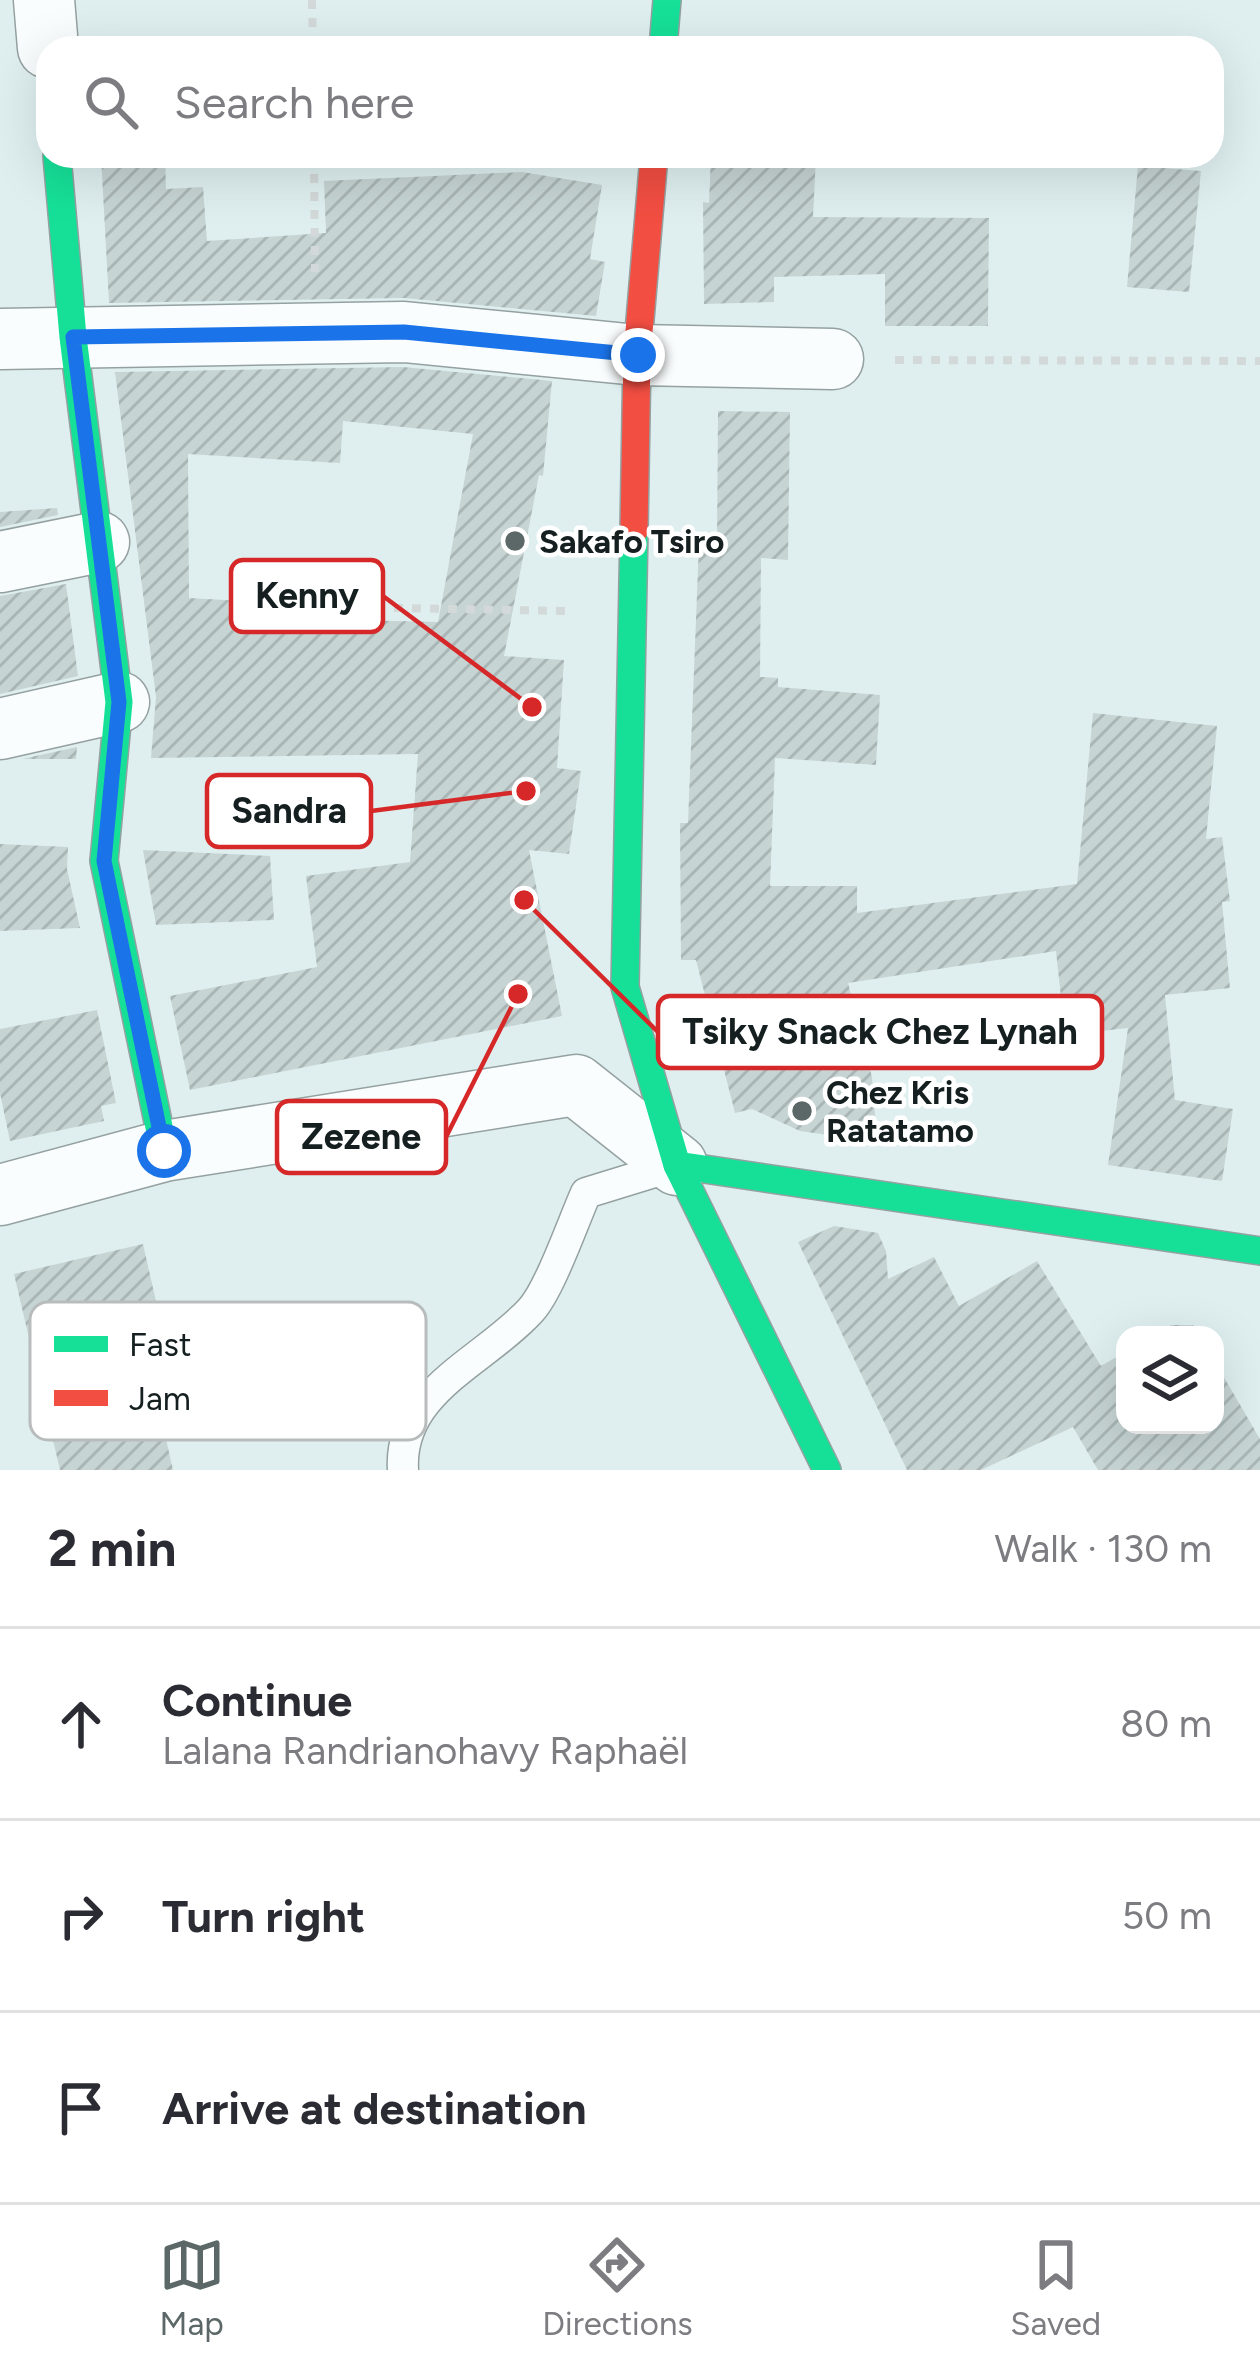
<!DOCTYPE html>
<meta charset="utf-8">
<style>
:root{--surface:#fff;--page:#f2f2f3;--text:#2b2b33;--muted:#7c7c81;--line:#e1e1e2;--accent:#5c6868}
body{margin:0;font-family:Figtree,sans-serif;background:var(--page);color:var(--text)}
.controls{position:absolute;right:36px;bottom:36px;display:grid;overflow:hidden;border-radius:24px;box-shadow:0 12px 48px #0002}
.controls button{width:108px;height:108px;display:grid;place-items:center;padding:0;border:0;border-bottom:3px solid var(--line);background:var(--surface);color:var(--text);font:60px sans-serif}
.stop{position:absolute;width:36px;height:36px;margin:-27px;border:9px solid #1a73e8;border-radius:50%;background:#fff}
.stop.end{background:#1a73e8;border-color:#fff;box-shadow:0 3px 12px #0008}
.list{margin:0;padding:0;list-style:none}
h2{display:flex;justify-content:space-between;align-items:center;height:156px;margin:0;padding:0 48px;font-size:51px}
h2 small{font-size:39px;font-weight:400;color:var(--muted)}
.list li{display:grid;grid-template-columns:78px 1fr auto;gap:36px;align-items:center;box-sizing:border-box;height:192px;padding:0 48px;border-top:3px solid var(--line)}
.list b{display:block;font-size:45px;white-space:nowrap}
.list p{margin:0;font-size:39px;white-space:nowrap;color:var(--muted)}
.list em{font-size:39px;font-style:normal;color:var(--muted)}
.icon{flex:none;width:66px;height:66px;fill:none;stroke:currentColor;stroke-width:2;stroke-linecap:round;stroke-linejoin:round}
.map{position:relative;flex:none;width:1260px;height:1470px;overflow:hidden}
.search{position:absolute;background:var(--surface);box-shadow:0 12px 48px #0002;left:36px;right:36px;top:36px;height:132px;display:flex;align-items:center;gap:30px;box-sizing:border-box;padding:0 42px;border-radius:36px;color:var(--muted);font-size:45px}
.sheet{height:732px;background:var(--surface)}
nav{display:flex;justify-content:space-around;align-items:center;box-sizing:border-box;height:168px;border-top:3px solid var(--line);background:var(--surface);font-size:33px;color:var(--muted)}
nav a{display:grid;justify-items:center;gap:6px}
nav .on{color:var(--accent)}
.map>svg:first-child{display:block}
.building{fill:url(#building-hatch);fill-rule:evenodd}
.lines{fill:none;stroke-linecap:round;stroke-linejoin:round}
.lane-casing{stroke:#95a1a1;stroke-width:33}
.street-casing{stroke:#95a1a1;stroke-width:63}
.fast-casing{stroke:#95a1a1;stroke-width:30}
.jam-casing{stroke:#95a1a1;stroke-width:30}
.path{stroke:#d3d8d8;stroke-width:8;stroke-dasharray:9 9;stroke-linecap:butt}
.lane{stroke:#fafdfd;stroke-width:30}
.street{stroke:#fafdfd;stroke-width:60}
.fast{stroke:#16e098;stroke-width:27}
.jam{stroke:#f24e42;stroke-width:27}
.route{stroke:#1a73e8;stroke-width:15}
.poi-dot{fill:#5c6868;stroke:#fff;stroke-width:4.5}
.labels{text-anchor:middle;stroke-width:9;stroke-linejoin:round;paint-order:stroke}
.poi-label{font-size:33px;font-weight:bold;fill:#151f20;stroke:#fff;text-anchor:start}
.key{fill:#fff;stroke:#b9bcbc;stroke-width:3}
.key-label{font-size:33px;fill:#151f20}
.leader{fill:none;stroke:#d62828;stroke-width:4.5}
.callout-dot{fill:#d62828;stroke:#fff;stroke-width:4.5}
.callout{fill:#fff;stroke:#d62828;stroke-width:4.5}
.callout-label{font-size:36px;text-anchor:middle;font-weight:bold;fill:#151f20}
</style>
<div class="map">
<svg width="1260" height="1470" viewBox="0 0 1260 1470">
<defs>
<pattern id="building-hatch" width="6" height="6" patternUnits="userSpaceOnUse" patternTransform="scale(3)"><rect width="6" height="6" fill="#c7d4d4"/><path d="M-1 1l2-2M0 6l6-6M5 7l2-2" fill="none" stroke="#aab6b6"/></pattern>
</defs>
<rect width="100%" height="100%" fill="#dfefef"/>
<g class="building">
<polygon points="101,156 165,156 166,189 203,187 207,241 326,233 324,181 522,172 602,185 590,259 605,262 596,316 404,298 109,303"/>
<polygon points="711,156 816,156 813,217 989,218 988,326 885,326 885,274 774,277 774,302 704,304 703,202 709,203"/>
<polygon points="1138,166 1201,171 1189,292 1127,287"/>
<path d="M 403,367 L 552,381 L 543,476 L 539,475 L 504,656 L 564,660 L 557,768 L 581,771 L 569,854 L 529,850 L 562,1016 L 190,1090 L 170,996 L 317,967 L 306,876 L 410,862 L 418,754 L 151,758 L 156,697 L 115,372 ZM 343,421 L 473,434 L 438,622 L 312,619 L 313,605 L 189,598 L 188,454 L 340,463 Z"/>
<polygon points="718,411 790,412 788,560 761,558 760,677 778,678 778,687 880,695 876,765 775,758 770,886 857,886 857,913 1077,884 1093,713 1217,726 1206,839 1222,837 1230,901 1222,902 1230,988 1165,995 1175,1100 1233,1109 1222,1181 1108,1165 1128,1028 1065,1035 1056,951 848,983 872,1077 877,1142 800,1131 752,1109 735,1113 696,960 681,960 680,823 688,823 699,543 717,543"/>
<polygon points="57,508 58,515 0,527 0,512"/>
<polygon points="66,584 78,676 0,694 0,596"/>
<polygon points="77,747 76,759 22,759"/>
<polygon points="0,844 68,847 67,869 80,928 0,931"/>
<polygon points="143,850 270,856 274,920 156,925"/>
<polygon points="97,1010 116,1103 101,1106 104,1121 10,1141 0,1093 0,1029"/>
<polygon points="834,1226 878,1233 886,1251 888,1279 934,1257 959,1306 1037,1261 1101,1366 1125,1352 1125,1425 1215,1425 1215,1362 1260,1439 1260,1470 1098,1470 1073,1427 981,1470 907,1470 798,1242"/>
<polygon points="143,1244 180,1407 160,1412 173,1470 60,1470 14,1274"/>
<polygon points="1171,1325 1193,1325 1199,1335 1155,1335"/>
</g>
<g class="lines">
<g class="lane-casing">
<path id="lane" d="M 403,1470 C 398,1391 485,1361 531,1310 C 550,1289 573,1222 586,1193 L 677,1165"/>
</g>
<g class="street-casing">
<g id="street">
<polyline points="44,0 48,48"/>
<polyline points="0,339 404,332 637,355 833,359"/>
<polyline points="0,562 99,542"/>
<polyline points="0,729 119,702"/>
<polyline points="0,1195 164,1151 576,1085 677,1165"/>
</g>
</g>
<g class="fast-casing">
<g id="fast">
<polyline points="663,48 667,0"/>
<polyline points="57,156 73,337 119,702 104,861 164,1151"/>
<polyline points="634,531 625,987 677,1165 827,1470"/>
<polyline points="677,1165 1260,1251"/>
</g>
</g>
<g class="jam-casing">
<polyline id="jam" points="634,531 637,355 654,156"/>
</g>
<g class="path">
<polyline points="312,0 313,48"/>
<polyline points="314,156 315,272"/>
<polyline points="895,360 1260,361"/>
<polyline points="344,628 343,607 565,611"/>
</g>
<use href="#lane" class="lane"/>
<use href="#street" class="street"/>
<use href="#fast" class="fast"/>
<use href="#jam" class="jam"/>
</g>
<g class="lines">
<polyline class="route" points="164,1151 104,861 119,702 73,337 404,332 638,355"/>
</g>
<g class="poi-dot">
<circle cx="515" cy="541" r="12"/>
<circle cx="802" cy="1111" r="12"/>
</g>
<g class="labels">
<g class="poi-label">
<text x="539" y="553">Sakafo Tsiro</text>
<text x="826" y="1104">Chez Kris<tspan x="826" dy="38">Ratatamo</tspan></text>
</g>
</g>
<rect x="30" y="1302" width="396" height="138" rx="18" class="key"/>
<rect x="54" y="1336" width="54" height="16" fill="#16e098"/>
<rect x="54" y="1390" width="54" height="16" fill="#f24e42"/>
<g class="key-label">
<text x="129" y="1356">Fast</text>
<text x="129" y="1410">Jam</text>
</g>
<path class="leader" d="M532 707L383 596M526 791L371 811M524 900L658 1032M518 994L446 1137"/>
<g class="callout-dot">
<circle cx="532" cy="707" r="12"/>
<circle cx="526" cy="791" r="12"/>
<circle cx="524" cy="900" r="12"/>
<circle cx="518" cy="994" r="12"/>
</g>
<g class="callout">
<rect x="231" y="560" width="152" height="72" rx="12"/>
<rect x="207" y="775" width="164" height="72" rx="12"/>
<rect x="658" y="996" width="444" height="72" rx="12"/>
<rect x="277" y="1101" width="169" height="72" rx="12"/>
</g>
<g class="callout-label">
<text x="307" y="608">Kenny</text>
<text x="289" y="823">Sandra</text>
<text x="880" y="1044">Tsiky Snack Chez Lynah</text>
<text x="361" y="1149">Zezene</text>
</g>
</svg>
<div class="controls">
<button><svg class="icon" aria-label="layers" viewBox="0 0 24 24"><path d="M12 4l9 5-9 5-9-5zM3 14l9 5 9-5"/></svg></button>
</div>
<div class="stop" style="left:164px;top:1151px"></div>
<div class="stop end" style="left:638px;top:355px"></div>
<div class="search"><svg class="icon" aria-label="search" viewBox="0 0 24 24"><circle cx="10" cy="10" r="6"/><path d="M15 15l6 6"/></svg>Search here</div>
</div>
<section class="sheet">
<h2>2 min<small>Walk · 130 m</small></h2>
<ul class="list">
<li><svg class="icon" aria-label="ahead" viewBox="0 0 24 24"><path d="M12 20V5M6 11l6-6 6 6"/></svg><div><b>Continue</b><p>Lalana Randrianohavy Raphaël</p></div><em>80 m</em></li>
<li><svg class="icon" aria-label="right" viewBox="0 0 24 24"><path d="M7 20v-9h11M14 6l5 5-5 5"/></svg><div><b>Turn right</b></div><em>50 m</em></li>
<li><svg class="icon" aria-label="arrive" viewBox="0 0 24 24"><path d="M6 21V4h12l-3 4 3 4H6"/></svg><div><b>Arrive at destination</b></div></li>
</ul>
</section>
<nav>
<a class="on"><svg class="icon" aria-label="map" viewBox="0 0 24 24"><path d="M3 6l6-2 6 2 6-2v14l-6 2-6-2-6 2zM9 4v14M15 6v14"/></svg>Map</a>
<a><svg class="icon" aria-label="directions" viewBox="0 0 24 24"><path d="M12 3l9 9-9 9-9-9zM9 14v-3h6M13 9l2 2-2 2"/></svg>Directions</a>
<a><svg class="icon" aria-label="saved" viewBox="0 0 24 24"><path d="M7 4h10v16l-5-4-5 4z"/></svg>Saved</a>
</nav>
